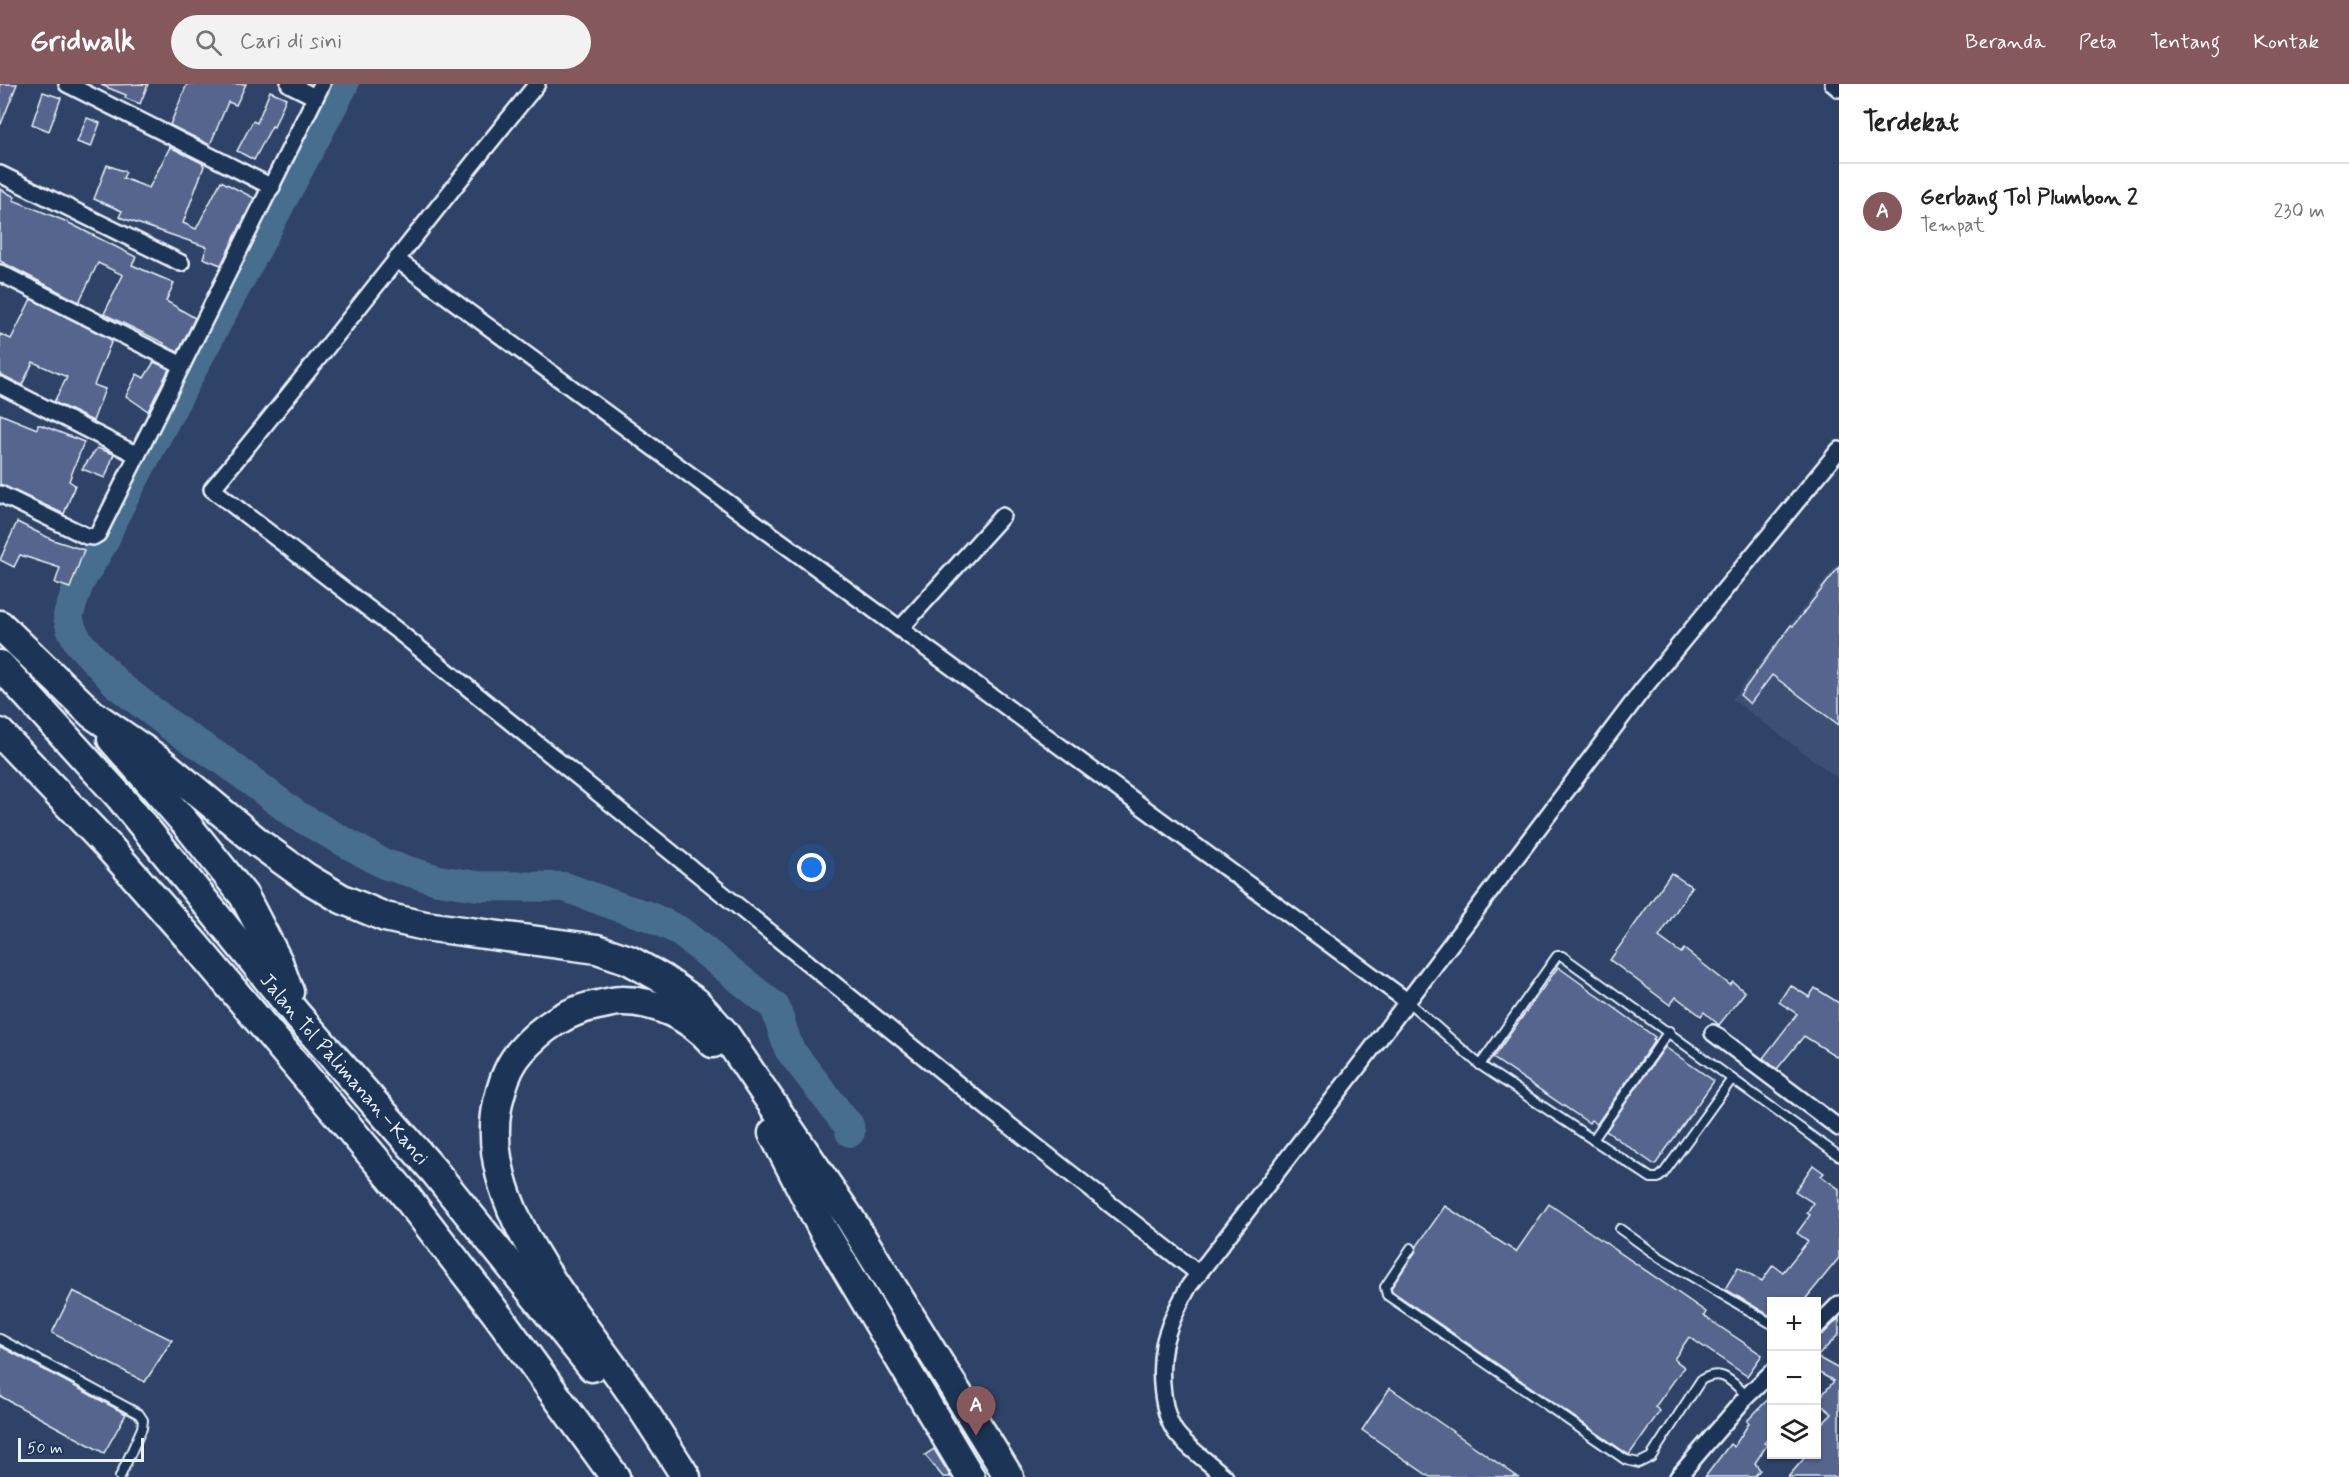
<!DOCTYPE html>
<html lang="id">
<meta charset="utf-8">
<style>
:root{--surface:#fff;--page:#f2f2f2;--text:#222;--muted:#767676;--line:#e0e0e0;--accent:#85585c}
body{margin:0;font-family:Mynerve,sans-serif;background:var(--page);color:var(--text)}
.controls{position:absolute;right:18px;bottom:18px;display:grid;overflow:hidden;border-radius:0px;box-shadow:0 2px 4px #0004}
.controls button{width:54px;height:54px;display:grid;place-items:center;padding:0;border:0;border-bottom:2px solid var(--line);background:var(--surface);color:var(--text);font:30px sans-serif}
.scale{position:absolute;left:18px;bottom:15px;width:126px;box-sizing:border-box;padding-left:6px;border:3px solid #e8f1f8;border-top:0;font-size:16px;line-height:21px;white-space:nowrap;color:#e8f1f8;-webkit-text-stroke:4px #1d3557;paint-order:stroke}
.you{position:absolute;left:812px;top:784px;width:21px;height:21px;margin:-15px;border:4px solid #fff;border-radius:50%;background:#1a73e8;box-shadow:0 0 0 9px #1a73e833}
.badge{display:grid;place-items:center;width:39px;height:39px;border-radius:50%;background:var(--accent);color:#fff;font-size:20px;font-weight:700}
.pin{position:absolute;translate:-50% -50px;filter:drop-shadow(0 2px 3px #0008)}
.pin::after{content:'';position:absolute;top:32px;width:21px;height:18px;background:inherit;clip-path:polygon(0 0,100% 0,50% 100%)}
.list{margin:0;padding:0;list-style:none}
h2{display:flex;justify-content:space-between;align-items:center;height:78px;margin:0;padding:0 24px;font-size:26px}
h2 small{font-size:20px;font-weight:400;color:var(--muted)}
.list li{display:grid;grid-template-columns:39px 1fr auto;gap:18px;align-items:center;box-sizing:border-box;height:96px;padding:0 24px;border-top:2px solid var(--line)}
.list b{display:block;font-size:22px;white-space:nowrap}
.list p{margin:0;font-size:20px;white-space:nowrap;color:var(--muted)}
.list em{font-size:20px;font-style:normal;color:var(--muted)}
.icon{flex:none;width:33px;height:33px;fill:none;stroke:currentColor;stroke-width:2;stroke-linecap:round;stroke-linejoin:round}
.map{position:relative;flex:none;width:1839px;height:1393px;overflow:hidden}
header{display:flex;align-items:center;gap:36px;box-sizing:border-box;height:84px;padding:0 30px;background:var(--accent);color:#fff}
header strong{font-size:28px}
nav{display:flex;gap:33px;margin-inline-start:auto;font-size:21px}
.search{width:420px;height:54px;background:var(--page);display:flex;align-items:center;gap:15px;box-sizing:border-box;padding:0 21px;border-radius:33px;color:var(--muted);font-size:22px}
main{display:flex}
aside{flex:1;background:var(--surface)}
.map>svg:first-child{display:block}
.built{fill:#3d5075}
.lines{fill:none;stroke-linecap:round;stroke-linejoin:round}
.river{stroke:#466e8e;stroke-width:30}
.building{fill:#55658d;stroke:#e8f1f8;stroke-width:1.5}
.service-casing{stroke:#e8f1f8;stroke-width:12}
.minor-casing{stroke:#e8f1f8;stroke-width:20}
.motorway-casing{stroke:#e8f1f8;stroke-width:33}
.service{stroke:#1d3557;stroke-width:8}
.minor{stroke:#1d3557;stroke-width:15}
.motorway{stroke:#1d3557;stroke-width:28}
.labels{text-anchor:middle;stroke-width:6;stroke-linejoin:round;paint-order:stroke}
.street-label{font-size:20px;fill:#e8f1f8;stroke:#1d3557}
</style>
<header>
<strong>Gridwalk</strong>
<div class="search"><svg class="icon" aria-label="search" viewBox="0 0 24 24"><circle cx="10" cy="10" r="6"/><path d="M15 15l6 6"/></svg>Cari di sini</div>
<nav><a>Beranda</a><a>Peta</a><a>Tentang</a><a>Kontak</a></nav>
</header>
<main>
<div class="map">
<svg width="1839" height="1393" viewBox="0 0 1839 1393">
<rect width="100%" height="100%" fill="#2e4367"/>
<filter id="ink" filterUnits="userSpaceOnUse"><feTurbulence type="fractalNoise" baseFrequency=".0167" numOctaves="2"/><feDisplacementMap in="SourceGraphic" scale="12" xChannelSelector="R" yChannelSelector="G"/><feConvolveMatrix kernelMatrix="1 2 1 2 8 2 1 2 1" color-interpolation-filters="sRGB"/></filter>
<g filter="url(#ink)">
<polygon class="built" points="1839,478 1839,695 1732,615"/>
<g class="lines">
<polyline class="river" points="344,0 113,434 104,457 79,499 68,532 71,544 79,559 119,602 178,647 226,678 296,731 384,780 438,796 478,802 565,803 619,823 648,832 678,846 775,923 789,965 843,1035 849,1041 850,1048"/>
</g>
<g class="building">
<polygon points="0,0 17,0 1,40 0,40"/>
<polygon points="148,0 140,20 125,14 126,11 101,1"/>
<polygon points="187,0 246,0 236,21 228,18 210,61 170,41"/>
<polygon points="270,7 286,14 274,43 272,42 254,76 237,67 253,37 257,39"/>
<polygon points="43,8 61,14 49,47 32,40"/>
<polygon points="87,34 100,39 91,63 77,58"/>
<polygon points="170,63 202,79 204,82 183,139 196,145 221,97 254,114 221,181 203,174 207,163 119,133 122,127 94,115 107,81 126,88 123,94 149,104"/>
<polygon points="0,105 15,113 13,116 65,137 136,173 132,181 174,199 166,217 195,234 178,268 163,261 164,259 104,230 123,191 98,179 79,218 0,177"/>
<polygon points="31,215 112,256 94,301 105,305 93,337 54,318 67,293 33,278 22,301 0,290 0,250 11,255"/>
<polygon points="154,278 169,285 148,327 126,312 137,290 144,294"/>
<polygon points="0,330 37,345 38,341 41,341 84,358 69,397 75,401 64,430 0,400"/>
<polygon points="97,364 114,370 105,394 82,385"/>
<polygon points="17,438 53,456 84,466 70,504 55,499 60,484 20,471 14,483 0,476"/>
<polygon points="1839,483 1839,641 1772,591 1750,620 1740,611 1791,541 1793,542"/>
<polygon points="1671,789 1692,803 1659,853 1681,869 1684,865 1730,901 1733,898 1745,908 1719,941 1704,928 1701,932 1676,913 1670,921 1610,876"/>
<polygon points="1558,883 1655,953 1653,955 1655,956 1597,1040 1591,1036 1589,1039 1493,974"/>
<polygon points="1790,901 1809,913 1815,904 1839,919 1839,974 1804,952 1777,985 1763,974 1797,930 1779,918"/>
<polygon points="1665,963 1714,997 1655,1081 1606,1047"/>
<polygon points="1813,1081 1824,1089 1821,1092 1839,1105 1839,1174 1803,1218 1772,1218 1772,1233 1725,1205 1738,1183 1762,1197 1773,1181 1783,1188 1808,1157 1797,1149 1810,1131 1807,1129 1813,1119 1795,1107"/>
<polygon points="1549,1120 1706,1228 1704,1232 1762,1271 1747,1292 1689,1253 1674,1275 1684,1283 1655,1323 1660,1327 1629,1371 1392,1207 1391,1204 1416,1167 1417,1162 1445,1122 1516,1168"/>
<polygon points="73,1207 172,1256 145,1298 52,1249"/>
<polygon points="1839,1234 1839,1250 1817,1273 1839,1285 1839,1393 1788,1393 1807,1371 1816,1371 1816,1346 1832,1330 1817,1317 1834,1297 1816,1287 1816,1252 1823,1250"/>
<polygon points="0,1262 126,1330 104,1369 0,1312"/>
<polygon points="1390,1304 1518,1393 1430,1393 1362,1346"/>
<polygon points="1772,1311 1772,1350 1764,1359 1767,1361 1755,1379 1760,1386 1754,1393 1705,1393 1730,1360 1734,1363 1749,1339 1747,1337"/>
<polygon points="934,1365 951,1393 943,1393 925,1371"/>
</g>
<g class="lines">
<g class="service-casing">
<g id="service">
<polyline points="1407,917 1480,981 1651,1094 1658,1094 1663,1090 1732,995"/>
<polyline points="1480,981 1557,872 1562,872 1839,1072"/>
<polyline points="1593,1056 1669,947"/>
<polyline points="1620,1145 1659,1173 1772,1240"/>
<path d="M 1411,1164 L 1385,1203 L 1387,1211 L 1626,1376 L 1639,1379 L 1651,1373 L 1701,1296 C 1723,1284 1731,1297 1747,1312"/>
<polyline points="0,1255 139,1330 143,1336 142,1344 120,1393"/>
</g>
</g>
<g class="minor-casing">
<g id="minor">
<polyline points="67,0 272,103"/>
<polyline points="289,0 315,13"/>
<path d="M 537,0 C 427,134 323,272 212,405 L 399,548 L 991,1027 L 1199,1190"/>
<polyline points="1833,0 1839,5"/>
<polyline points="0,90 181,179"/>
<polyline points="396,175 1407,917"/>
<polyline points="0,189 182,281"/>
<polyline points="0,301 137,371"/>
<polyline points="0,410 86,452 93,453 98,450 322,0"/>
<polyline points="900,545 1002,432"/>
<polyline points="1713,949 1839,1044"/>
<polyline points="1816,1243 1839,1220"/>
<path d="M 1225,1393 C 1210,1379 1190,1366 1177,1350 C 1161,1330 1159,1286 1164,1261 C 1168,1241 1179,1220 1189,1202 L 1361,979 L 1643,605 L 1839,366"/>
<polyline points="1678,1393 1747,1312 1772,1288"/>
</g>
</g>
<g class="motorway-casing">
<g id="motorway">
<polyline points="0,541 92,630 159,676 260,760 307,794 342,815 385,833 425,842 597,865 629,876 663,895 696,918 724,949 849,1133 1009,1393"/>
<path id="s1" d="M 0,581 L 120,713 L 297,931 L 434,1087 L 592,1283"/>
<polyline points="0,649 108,762 196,862 402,1107 499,1233 615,1393"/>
<polyline points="112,655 188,742 244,812 278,878 289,908"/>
<polyline points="773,1049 822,1144 970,1393"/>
<path d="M 686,1393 C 663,1357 641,1321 616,1287 C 562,1211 470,1106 501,1007 C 505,992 511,978 521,967 C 541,944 568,926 598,921 C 605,920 613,917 620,917 C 654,916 691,933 713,959"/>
</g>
</g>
<use href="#service" class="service"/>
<use href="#minor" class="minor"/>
<use href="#motorway" class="motorway"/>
</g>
</g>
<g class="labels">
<g class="street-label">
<text dy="7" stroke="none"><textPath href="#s1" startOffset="531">Jalan Tol Palimanan–Kanci</textPath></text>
</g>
</g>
</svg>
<div class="controls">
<button>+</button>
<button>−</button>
<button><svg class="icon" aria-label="layers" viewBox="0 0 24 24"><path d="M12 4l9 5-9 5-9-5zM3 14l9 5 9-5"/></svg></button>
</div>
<div class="scale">50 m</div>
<div class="you"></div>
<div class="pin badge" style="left:976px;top:1352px">A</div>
</div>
<aside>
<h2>Terdekat<small></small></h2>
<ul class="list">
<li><span class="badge">A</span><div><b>Gerbang Tol Plumbon 2</b><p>Tempat</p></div><em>230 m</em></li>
</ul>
</aside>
</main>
